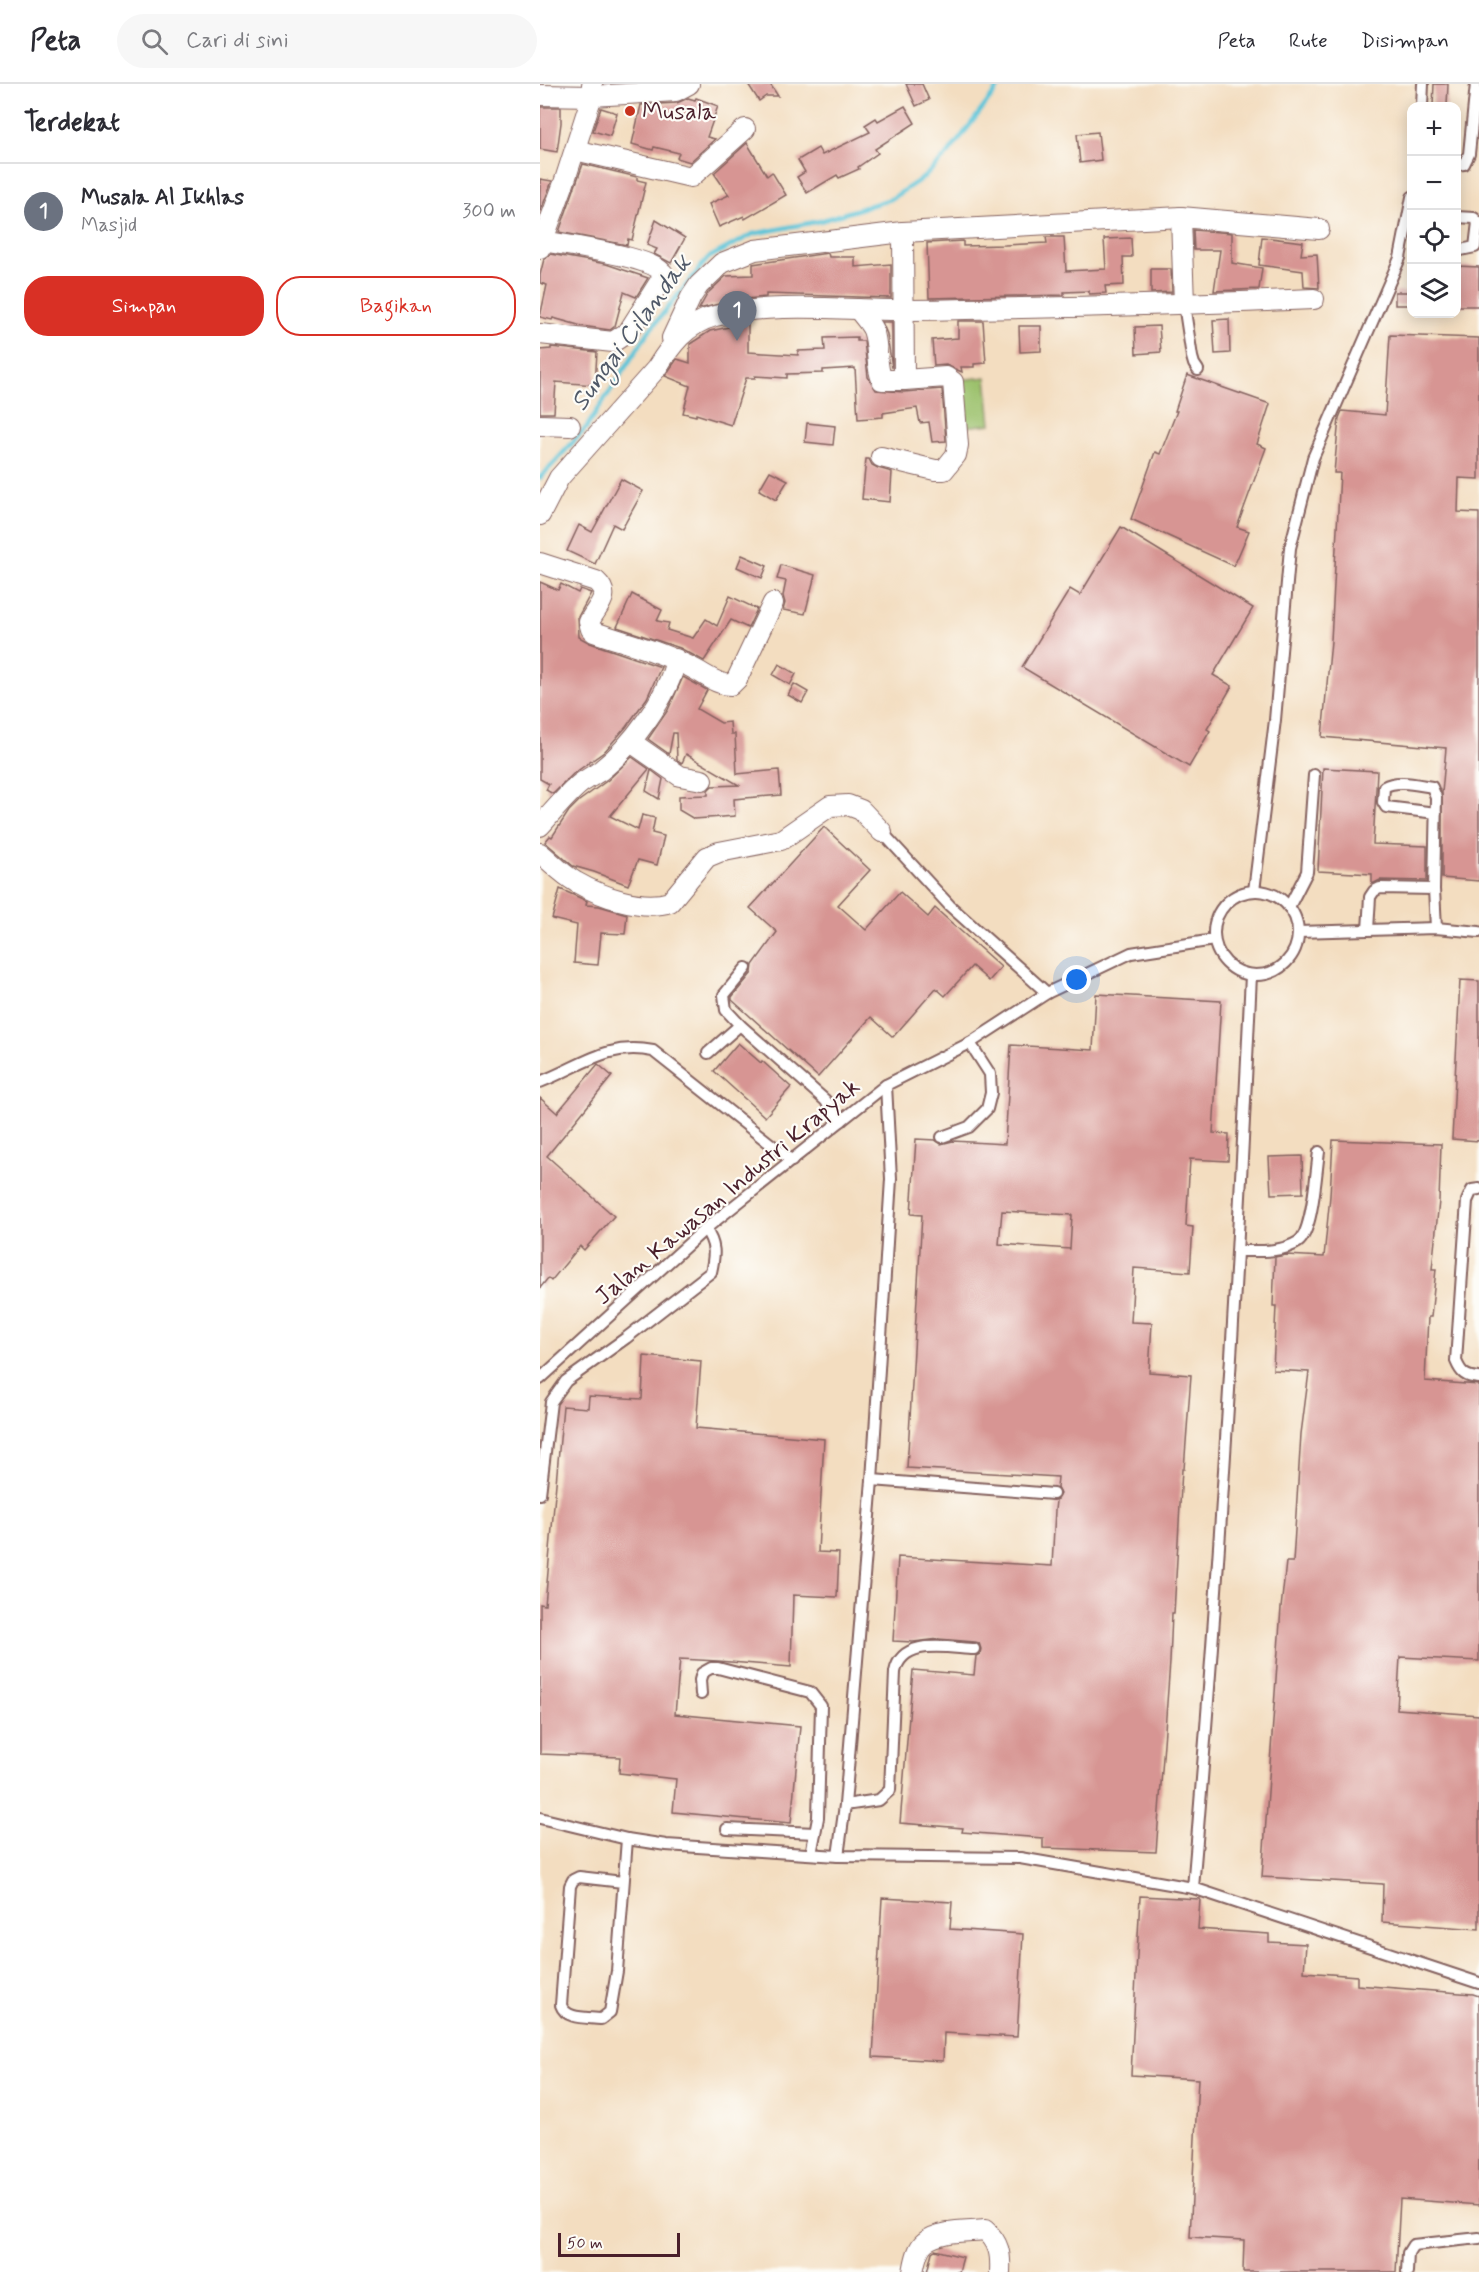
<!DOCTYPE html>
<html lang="id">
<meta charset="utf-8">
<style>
:root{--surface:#fff;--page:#f7f7f7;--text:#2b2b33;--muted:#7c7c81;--line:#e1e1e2;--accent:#d93025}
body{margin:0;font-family:Mynerve,sans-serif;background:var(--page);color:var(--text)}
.controls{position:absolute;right:18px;top:18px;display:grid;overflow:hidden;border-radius:12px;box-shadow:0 3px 15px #0003}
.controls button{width:54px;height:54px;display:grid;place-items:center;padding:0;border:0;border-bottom:2px solid var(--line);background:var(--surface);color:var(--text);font:30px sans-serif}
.scale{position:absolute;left:18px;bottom:15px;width:122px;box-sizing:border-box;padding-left:6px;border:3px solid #4a1f2b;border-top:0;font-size:16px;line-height:21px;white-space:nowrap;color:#4a1f2b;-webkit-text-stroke:4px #fdfcf7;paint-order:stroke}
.you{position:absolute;left:537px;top:896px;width:21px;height:21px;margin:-15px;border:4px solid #fff;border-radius:50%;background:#1a73e8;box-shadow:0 0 0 9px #1a73e833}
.badge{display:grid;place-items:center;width:39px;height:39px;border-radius:50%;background:var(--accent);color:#fff;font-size:20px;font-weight:700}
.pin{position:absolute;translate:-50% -50px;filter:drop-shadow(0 2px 3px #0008)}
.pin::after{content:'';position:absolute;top:32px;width:21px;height:18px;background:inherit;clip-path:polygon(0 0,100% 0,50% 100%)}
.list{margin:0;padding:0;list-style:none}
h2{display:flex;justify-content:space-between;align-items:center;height:78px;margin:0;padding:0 24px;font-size:26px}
h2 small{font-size:20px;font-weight:400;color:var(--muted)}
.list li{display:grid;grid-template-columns:39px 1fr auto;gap:18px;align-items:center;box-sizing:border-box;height:96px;padding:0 24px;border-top:2px solid var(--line)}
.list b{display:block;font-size:22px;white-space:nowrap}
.list p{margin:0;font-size:20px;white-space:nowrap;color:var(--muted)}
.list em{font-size:20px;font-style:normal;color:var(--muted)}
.actions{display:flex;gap:12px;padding:18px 24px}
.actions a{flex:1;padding:14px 0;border:2px solid var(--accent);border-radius:24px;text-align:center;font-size:21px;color:var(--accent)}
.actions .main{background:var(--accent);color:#fff}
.icon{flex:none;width:33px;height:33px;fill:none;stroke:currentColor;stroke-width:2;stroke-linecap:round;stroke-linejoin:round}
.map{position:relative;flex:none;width:939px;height:2188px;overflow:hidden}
header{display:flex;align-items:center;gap:36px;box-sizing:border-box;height:84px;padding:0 30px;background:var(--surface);border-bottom:2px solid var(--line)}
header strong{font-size:28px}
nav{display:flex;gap:33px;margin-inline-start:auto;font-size:21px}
.search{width:420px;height:54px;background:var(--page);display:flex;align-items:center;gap:15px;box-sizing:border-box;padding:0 21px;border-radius:33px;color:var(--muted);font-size:22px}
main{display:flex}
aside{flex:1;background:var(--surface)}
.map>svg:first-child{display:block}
.green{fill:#9bc16c;stroke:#72704c;stroke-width:1.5}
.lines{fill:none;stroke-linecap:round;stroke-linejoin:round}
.stream{stroke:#5cc5d9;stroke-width:4.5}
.building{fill:#d79593;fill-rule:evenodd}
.service-casing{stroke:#85625f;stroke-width:14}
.minor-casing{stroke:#85625f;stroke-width:22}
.service{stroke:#fff;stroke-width:10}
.minor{stroke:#fff;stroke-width:20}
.poi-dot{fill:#c8321e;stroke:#fdfcf7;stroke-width:2}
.labels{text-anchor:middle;stroke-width:4.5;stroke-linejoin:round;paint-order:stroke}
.poi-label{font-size:24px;fill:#4a1f2b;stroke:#fdfcf7;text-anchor:start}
.street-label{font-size:24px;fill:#4a1f2b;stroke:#fdfcf7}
.water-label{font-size:26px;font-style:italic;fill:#505968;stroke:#fdfcf7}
</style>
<header>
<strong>Peta</strong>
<div class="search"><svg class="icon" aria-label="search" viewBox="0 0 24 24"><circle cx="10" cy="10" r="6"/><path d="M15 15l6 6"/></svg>Cari di sini</div>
<nav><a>Peta</a><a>Rute</a><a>Disimpan</a></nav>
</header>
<main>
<aside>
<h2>Terdekat<small></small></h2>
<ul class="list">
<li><span class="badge" style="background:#6b7280">1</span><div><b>Musala Al Ikhlas</b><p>Masjid</p></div><em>300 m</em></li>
</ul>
<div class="actions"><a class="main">Simpan</a><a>Bagikan</a></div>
</aside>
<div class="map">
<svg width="939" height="2188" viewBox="0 0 939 2188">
<rect width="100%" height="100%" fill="#fdfcf7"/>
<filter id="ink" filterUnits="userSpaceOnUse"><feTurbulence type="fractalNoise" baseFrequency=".0167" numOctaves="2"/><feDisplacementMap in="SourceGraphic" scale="12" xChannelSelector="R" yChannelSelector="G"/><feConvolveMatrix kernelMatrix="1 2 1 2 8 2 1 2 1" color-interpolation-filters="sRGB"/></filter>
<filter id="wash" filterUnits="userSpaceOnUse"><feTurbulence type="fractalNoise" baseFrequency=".008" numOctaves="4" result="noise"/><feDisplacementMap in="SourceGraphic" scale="24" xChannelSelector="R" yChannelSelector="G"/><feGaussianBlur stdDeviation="1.35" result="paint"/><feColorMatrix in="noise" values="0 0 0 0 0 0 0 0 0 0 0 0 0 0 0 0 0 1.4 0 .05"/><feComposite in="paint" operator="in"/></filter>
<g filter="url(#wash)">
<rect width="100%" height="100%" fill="#f3ddc0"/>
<polygon class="green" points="446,293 451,340 424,343 419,296"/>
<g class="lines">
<polyline class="stream" points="0,394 46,344 109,247 168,174 213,150 280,137 351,115 384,93 408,70 461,0"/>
</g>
<g id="blocks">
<g class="building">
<polygon points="208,0 230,0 238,12 226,12 219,17"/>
<polygon points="366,0 382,0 389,16 376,22"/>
<polygon points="894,0 908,0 907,22 893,22"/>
<polygon points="148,14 155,16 156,14 178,22 167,53 175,55 150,78 137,74 139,69 114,63 113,66 92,60 101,21 137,19"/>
<polygon points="365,22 375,39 335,65 338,69 318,83 319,85 299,94 297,91 267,109 257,93 265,88 258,76 278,64 282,71 330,48 325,41 336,34 338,37"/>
<polygon points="0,23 21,23 21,39 17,68 0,65"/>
<polygon points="61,24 77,29 70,52 53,47"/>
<polygon points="558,48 561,76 540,79 537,50"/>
<polygon points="207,59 227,92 232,88 246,111 205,135 204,132 179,143 169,120 189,111 174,89"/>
<polygon points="43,80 97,93 97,96 106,98 92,156 88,155 87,161 19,148"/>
<polygon points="0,95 12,97 0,129"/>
<polygon points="116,136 145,154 131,179 114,170 117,165 107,161"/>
<polygon points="653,146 692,149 692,179 722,184 719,205 674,207 680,166 654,166"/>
<polygon points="506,153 524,153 526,187 566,185 564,155 591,154 592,173 583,173 584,201 565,202 566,209 549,210 549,207 524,208 524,211 389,214 387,159 423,157 423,162 465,161 507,159"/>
<polygon points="722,153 763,158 761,171 777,170 779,204 764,203 763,187 719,181"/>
<polygon points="288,169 289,173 315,173 315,183 351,180 351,214 226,210 226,213 195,216 159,225 168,209 186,192 213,191 213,180"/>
<polygon points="10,170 66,180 108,194 96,213 84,208 75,242 70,246 42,242 13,234 12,236 0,233 7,201 0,199 0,191 4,175"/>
<polygon points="916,182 939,183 939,222 916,222"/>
<polygon points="611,185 631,185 632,208 611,209"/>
<rect x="855" y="208" width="17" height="13"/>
<polygon points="689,235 690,269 675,270 673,236"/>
<polygon points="418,237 443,237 446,279 434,280 434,283 421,283 422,288 406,281 394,282 392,256 418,254"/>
<polygon points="342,238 352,238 352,284 347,250"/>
<polygon points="208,239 208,268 258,271 258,267 285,266 284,254 317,253 317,257 324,257 328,293 336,306 364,308 402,305 406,357 392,358 389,338 380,339 377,324 343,329 343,333 318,335 315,284 283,286 283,289 247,290 247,294 215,292 215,294 206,294 191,341 156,330 156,332 143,329 150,302 125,292 137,275 150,279 150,260 170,247"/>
<polygon points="479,242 501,242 501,267 480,268"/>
<polygon points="619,242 621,268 596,270 595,243"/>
<polygon points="850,251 939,254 939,395 919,394 918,428 939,429 939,797 902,794 902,709 906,664 782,653 791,557 800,389 794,389 799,334 802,327 845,331"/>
<polygon points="11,263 57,268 55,301 16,298 14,329 0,329 0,266 11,265"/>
<polygon points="647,291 730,320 717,360 726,364 697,443 709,447 694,482 591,435 615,368 620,370 637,327 635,327"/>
<polygon points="267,339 295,342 293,361 265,358"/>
<polygon points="326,375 329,375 332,381 338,384 352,388 350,418 322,415"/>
<polygon points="230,387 248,396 236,416 219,406"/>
<polygon points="81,395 103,407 82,445 73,440 55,480 27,467 39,441 52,448"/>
<polygon points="581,443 713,524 673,591 692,602 667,645 670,647 649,683 482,583 530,505 540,511"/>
<polygon points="202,471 227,482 222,494 197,483"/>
<polygon points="241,481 275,491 265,530 243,526 245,519 243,512 246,497 237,495"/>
<polygon points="0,498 18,506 21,500 38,509 40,505 51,509 38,533 39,553 50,559 121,583 107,614 86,643 64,668 33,690 13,710 6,706 9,700 0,695"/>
<polygon points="92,510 122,526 117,537 129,539 127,546 153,554 166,535 177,542 190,512 217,525 208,544 191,536 164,577 140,564 77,543"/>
<polygon points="239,580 256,590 250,601 233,591"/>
<polygon points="143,593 167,606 157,625 181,639 190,638 191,650 195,650 197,690 239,686 241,711 194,715 195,732 154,735 139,726 139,712 168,711 168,706 172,702 199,701 146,670 142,679 137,676 136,649 133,649 129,670 108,655 128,626"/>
<polygon points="254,600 268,608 262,619 248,611"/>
<polygon points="92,673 109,685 70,732 98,746 102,731 115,734 112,749 124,752 117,781 98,776 88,801 54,788 33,782 5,758 10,752 12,753 29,727 39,717 68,696"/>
<polygon points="783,684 837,687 833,760 887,762 887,797 840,796 832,800 832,790 778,787"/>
<polygon points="111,686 123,695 119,715 106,707"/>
<polygon points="284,743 330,786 298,821 326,846 360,808 388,833 395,824 461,883 449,897 432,882 405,912 396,904 353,953 331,933 278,993 192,916 192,913 212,889 213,881 237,848 210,824"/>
<polygon points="20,805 47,817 46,821 59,822 87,830 85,850 61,849 58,881 34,879 37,841 12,835"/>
<polygon points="920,896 939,897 939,1057 912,1055"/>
<path d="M 556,910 L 681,917 L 673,1049 L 689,1050 L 688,1077 L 650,1075 L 646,1142 L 653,1143 L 650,1188 L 594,1184 L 591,1238 L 612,1239 L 609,1288 L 651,1291 L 644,1385 L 642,1385 L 634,1529 L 632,1529 L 630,1578 L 616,1768 L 503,1764 L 503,1754 L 422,1748 L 423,1744 L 360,1739 L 373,1586 L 434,1591 L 436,1572 L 440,1570 L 441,1565 L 439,1559 L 435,1558 L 399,1555 L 373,1558 L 353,1557 L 358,1473 L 512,1482 L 515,1426 L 516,1417 L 520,1410 L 517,1404 L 518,1393 L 367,1384 L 382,1131 L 371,1130 L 376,1055 L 395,1056 L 401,1060 L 413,1057 L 465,1060 L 471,961 L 553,966 ZM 462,1127 L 532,1131 L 530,1165 L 459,1160 Z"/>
<polygon points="198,959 221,979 222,977 251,1003 225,1033 174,987"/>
<polygon points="58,980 72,992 7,1072 74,1132 44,1166 40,1162 11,1197 8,1194 0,1204 0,1014 17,1029"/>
<polygon points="793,1056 901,1060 899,1117 892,1185 896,1185 891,1233 888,1233 885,1297 939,1301 939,1577 860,1573 857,1625 939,1631 939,1845 842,1838 843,1800 722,1793 741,1524 746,1478 753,1478 761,1350 769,1288 733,1286 736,1222 733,1222 735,1173 746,1171 784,1173 790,1112"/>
<polygon points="762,1072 763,1109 731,1110 729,1073"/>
<polygon points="104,1272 161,1277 156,1344 284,1355 278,1468 299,1469 297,1513 253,1511 251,1583 178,1577 140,1575 135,1630 260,1642 251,1739 133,1728 136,1695 79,1689 80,1673 0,1670 0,1520 5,1521 23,1322 48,1324 49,1312 102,1315"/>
<polygon points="600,1812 660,1815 658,1845 729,1850 729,1858 766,1860 764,1888 817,1892 817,1901 933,1910 939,1912 939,2121 860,2115 856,2188 703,2188 704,2156 650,2153 658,1995 591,1991"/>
<polygon points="342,1814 412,1818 410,1845 483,1850 477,1953 404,1949 403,1977 333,1973"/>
<polygon points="395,2166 423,2173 419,2188 387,2188 392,2168"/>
</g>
</g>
</g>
<g filter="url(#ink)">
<use href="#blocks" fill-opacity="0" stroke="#85625f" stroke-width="1.5"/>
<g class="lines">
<g class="service-casing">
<g id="service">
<polyline points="882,22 883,0"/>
<polyline points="916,81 924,80 929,70 936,0"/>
<polyline points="916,133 934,134 938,138 935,163 916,167"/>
<polyline points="644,220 652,273 654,280 658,286"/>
<polyline points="342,748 410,822 507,909"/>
<polyline points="714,807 735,636 750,464 773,374 860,174 872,113"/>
<circle cx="716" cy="849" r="42"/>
<polyline points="749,823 767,788 774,691"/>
<path d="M 896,844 L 894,805 L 896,713 L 892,703 C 878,701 857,695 844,703 L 843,718 L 846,723 L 896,729"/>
<polyline points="828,846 830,813 834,807 840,804 894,805"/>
<polyline points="758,848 896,844 939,848"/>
<polyline points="206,884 184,911 186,926 200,941 285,1016 301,1037"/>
<polyline points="168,969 200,941"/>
<path d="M 0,998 C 42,982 66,958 113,967 L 252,1077"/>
<polyline points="402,1053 429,1043 447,1025 451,1009 450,990 430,959"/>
<path d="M 939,1105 L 932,1106 L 927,1117 L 916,1277 C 921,1289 925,1293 939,1294"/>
<path d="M 698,1167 C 717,1167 741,1169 758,1158 C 773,1148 776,1087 779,1068"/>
<polyline points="0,1295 165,1145 346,1001 430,959 507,909 591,869 674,856"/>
<polyline points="332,1396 513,1410"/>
<path d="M 0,1410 L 11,1318 L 26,1297 L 86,1254 L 171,1188 C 175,1171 176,1160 165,1145"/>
<polyline points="161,1610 160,1596 162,1589 171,1584 178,1584 270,1608 281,1622 278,1734 271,1770"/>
<path d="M 305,1721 L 339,1716 L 350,1706 L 355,1588 C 362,1553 407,1564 434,1565"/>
<polyline points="0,1734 87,1755 126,1761 298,1772 480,1774 653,1804 939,1899"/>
<polyline points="187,1745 275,1749"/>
<polyline points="298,1772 305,1721 332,1396 351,1095 346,1001"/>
<path d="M 83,1798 L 39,1793 L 33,1796 L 30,1802 L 21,1921 C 26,1936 47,1933 61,1935 L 70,1928 L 77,1887 L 87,1755"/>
<path d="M 653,1804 C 679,1501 697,1196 711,891"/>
<polyline points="867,2188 868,2169 873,2161 939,2154"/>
</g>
</g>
<g class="minor-casing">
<g id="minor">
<polyline points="0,11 52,12 136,7 149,0"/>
<polyline points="35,66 151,93 205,45"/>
<polyline points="641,133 644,220"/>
<polyline points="0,164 24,99 52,12 52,0"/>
<path d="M 318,225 C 323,232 330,239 333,246 C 339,262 335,280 342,296 L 364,296"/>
<path d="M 0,250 L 73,258 L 88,248 L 124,191 C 116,173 24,161 2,157"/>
<polyline points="132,254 151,213 159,201 182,179 215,166 363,148 641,133 779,145"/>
<polyline points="0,341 30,342"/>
<polyline points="341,373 395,386 404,386 416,371 418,361 413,298 406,293 364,296 363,148"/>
<path d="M 0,431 L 19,394 L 116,285 C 131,261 146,240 175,232 C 231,218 306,226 365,226 C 501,224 638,221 774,215"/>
<path d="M 0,479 L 56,497 C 73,512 56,523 49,538 L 51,545 L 54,548 C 89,560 124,568 156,586 C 167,592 178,601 191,601 L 197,595 L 233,519"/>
<polyline points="91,658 140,692 162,696"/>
<path d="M 0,742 C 13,728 26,711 41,699 C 47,695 54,691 60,687 C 91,663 129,612 136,575"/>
<path d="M 0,769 C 11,778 23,791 36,798 C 60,812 102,827 130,818 L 167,773 L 179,768 L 241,756 L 290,722 L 308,721 L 321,726 L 342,748"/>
<path d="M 373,2188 C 375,2178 377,2164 385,2158 C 400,2146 428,2148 445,2146 C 459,2158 461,2170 460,2188"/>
</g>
</g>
<use href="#service" class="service"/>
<use href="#minor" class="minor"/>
</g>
</g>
<circle class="poi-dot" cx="90" cy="27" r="6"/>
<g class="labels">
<g class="poi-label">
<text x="102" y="35">Musala</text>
</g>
<g class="street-label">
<text transform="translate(187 1107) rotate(-40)" y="8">Jalan Kawasan Industri Krapyak</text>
</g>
<g class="water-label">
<text transform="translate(90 248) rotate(-54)" y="9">Sungai Cilandak</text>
</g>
</g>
</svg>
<div class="controls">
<button>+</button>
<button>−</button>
<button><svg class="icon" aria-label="locate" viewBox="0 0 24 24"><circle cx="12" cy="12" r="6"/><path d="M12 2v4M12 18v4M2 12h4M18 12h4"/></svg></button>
<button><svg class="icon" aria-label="layers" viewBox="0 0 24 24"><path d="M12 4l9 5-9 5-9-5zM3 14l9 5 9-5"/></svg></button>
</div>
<div class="scale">50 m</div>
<div class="you"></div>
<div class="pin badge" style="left:197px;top:257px;background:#6b7280">1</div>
</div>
</main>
